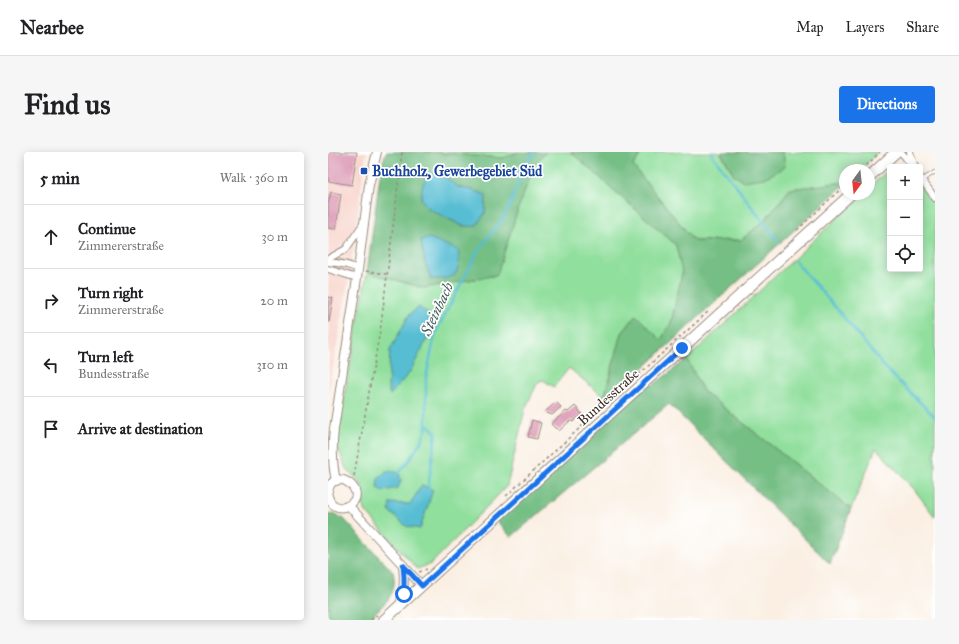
<!DOCTYPE html>
<meta charset="utf-8">
<style>
:root{--surface:#fff;--page:#f6f6f6;--text:#202124;--muted:#757577;--line:#e0e0e0;--accent:#1a73e8}
body{margin:0;font-family:"IM FELL Great Primer",serif;background:var(--page);color:var(--text)}
.controls{position:absolute;right:12px;top:12px;display:grid;overflow:hidden;border-radius:4px;box-shadow:0 2px 10px #0003}
.controls button{width:36px;height:36px;display:grid;place-items:center;padding:0;border:0;border-bottom:1px solid var(--line);background:var(--surface);color:var(--text);font:20px sans-serif}
.compass{position:absolute;left:511px;top:12px;width:36px;height:36px;border-radius:50%;background:var(--surface);box-shadow:0 2px 10px #0003;rotate:195deg}
.stop{position:absolute;width:12px;height:12px;margin:-9px;border:3px solid #1a73e8;border-radius:50%;background:#fff}
.stop.end{background:#1a73e8;border-color:#fff;box-shadow:0 1px 4px #0008}
.list{margin:0;padding:0;list-style:none}
h2{display:flex;justify-content:space-between;align-items:center;height:52px;margin:0;padding:0 16px;font-size:17px}
h2 small{font-size:13px;font-weight:400;color:var(--muted)}
.list li{display:grid;grid-template-columns:26px 1fr auto;gap:12px;align-items:center;box-sizing:border-box;height:64px;padding:0 16px;border-top:1px solid var(--line)}
.list b{display:block;font-size:15px;white-space:nowrap}
.list p{margin:0;font-size:13px;white-space:nowrap;color:var(--muted)}
.list em{font-size:13px;font-style:normal;color:var(--muted)}
.icon{flex:none;width:22px;height:22px;fill:none;stroke:currentColor;stroke-width:2;stroke-linecap:round;stroke-linejoin:round}
.map{position:relative;flex:none;width:607px;height:468px;overflow:hidden;border-radius:4px}
header{display:flex;align-items:center;gap:24px;box-sizing:border-box;height:56px;padding:0 20px;background:var(--surface);border-bottom:1px solid var(--line)}
header strong{font-size:19px}
nav{display:flex;gap:22px;margin-inline-start:auto;font-size:14px}
.intro{display:flex;align-items:center;justify-content:space-between;box-sizing:border-box;height:96px;padding:0 24px}
h1{margin:0;font-size:28px}
.button{padding:10px 18px;border-radius:4px;background:var(--accent);color:#fff;font-size:14px;font-weight:700}
main{display:flex;gap:24px;padding:0 24px}
aside{flex:1;background:var(--surface);border-radius:4px;box-shadow:0 2px 10px #0003}
.map>svg:first-child{display:block}
.built{fill:#f7d1c8}
.green{fill:#91df9d;stroke:#66845e}
.forest{fill:#74be84;stroke:#587451;fill-rule:evenodd}
.water{fill:#56bdd3;stroke:#487478}
.lines{fill:none;stroke-linecap:round;stroke-linejoin:round}
.stream{stroke:#56bdd3;stroke-width:2.5}
.building{fill:#d991af}
.service-casing{stroke:#9a8c80;stroke-width:4.5}
.minor-casing{stroke:#9a8c80;stroke-width:8}
.tertiary-casing{stroke:#9a8c80;stroke-width:10}
.primary-casing{stroke:#9a8c80;stroke-width:12}
.path{stroke:#9a8c80;stroke-width:1.5;stroke-dasharray:3 3;stroke-linecap:butt}
.service{stroke:#fff;stroke-width:3}
.minor{stroke:#fff;stroke-width:6}
.tertiary{stroke:#fff;stroke-width:8}
.primary{stroke:#fff;stroke-width:10}
.route{stroke:#1a73e8;stroke-width:5}
.transit-dot{fill:#1a4fb4;stroke:#fff;stroke-width:1.5}
.labels{text-anchor:middle;stroke-width:3.5;stroke-linejoin:round;paint-order:stroke}
.transit-label{font-size:14px;font-weight:bold;fill:#164399;stroke:#fff;text-anchor:start}
.street-label{font-size:14px;fill:#3b2a1e;stroke:#fff}
.water-label{font-size:15px;font-style:italic;fill:#445d5d;stroke:#fff}
</style>
<header>
<strong>Nearbee</strong>
<nav><a>Map</a><a>Layers</a><a>Share</a></nav>
</header>
<div class="intro"><h1>Find us</h1><a class="button">Directions</a></div>
<main>
<aside>
<h2>5 min<small>Walk · 360 m</small></h2>
<ul class="list">
<li><svg class="icon" aria-label="ahead" viewBox="0 0 24 24"><path d="M12 20V5M6 11l6-6 6 6"/></svg><div><b>Continue</b><p>Zimmererstraße</p></div><em>30 m</em></li>
<li><svg class="icon" aria-label="right" viewBox="0 0 24 24"><path d="M7 20v-9h11M14 6l5 5-5 5"/></svg><div><b>Turn right</b><p>Zimmererstraße</p></div><em>20 m</em></li>
<li><svg class="icon" aria-label="left" viewBox="0 0 24 24"><path d="M17 20v-9H6M10 6l-5 5 5 5"/></svg><div><b>Turn left</b><p>Bundesstraße</p></div><em>310 m</em></li>
<li><svg class="icon" aria-label="arrive" viewBox="0 0 24 24"><path d="M6 21V4h12l-3 4 3 4H6"/></svg><div><b>Arrive at destination</b></div></li>
</ul>
</aside>
<div class="map">
<svg width="607" height="468" viewBox="0 0 607 468">
<rect width="100%" height="100%" fill="#fff"/>
<filter id="ink" filterUnits="userSpaceOnUse"><feTurbulence type="fractalNoise" baseFrequency=".025" numOctaves="2"/><feDisplacementMap in="SourceGraphic" scale="8" xChannelSelector="R" yChannelSelector="G"/><feConvolveMatrix kernelMatrix="1 2 1 2 8 2 1 2 1" color-interpolation-filters="sRGB"/></filter>
<filter id="wash" filterUnits="userSpaceOnUse"><feTurbulence type="fractalNoise" baseFrequency=".012" numOctaves="4" result="noise"/><feDisplacementMap in="SourceGraphic" scale="16" xChannelSelector="R" yChannelSelector="G"/><feGaussianBlur stdDeviation="0.9" result="paint"/><feColorMatrix in="noise" values="0 0 0 0 0 0 0 0 0 0 0 0 0 0 0 0 0 1.4 0 .05"/><feComposite in="paint" operator="in"/></filter>
<g filter="url(#wash)">
<rect width="100%" height="100%" fill="#faefe2"/>
<polygon class="built" points="0,0 39,0 37,7 22,120 0,243"/>
<g class="green">
<polygon points="96,0 191,0 175,6"/>
<polygon points="219,0 243,0 348,93 355,121 343,171 333,188 308,164 294,181 276,245 241,216 226,235 215,228 210,230 197,257 179,334 103,412 89,417 38,360 35,353 34,334 30,328 18,317 9,293 13,261 39,120 96,136 168,123 192,51 208,10"/>
<polygon points="314,0 392,0 406,23 457,15 455,0 550,0 532,18 517,18 517,30 462,37 435,70 413,88 366,89 305,14"/>
<polygon points="562,16 562,117 592,117 592,31 607,53 607,365 586,337 548,296 523,357 375,239 359,207 535,42 541,42 541,36"/>
</g>
<g class="forest">
<path d="M 58,0 L 96,0 L 175,6 L 191,0 L 219,0 L 208,10 L 192,51 L 169,123 L 96,136 L 39,120 L 53,16 ZM 125,31 L 130,35 L 144,38 L 135,74 L 111,62 Z"/>
<polygon points="243,0 314,0 305,14 366,89 413,88 435,70 462,37 517,30 517,32 279,249 276,245 294,181 308,163 333,188 343,171 354,121 348,93"/>
<polygon points="393,0 455,0 457,15 437,26 415,29 406,23"/>
<polygon points="359,207 375,239 523,357 502,412 341,252 183,385 167,367 319,228 324,234"/>
<path d="M 5,362 L 15,366 L 65,420 C 71,443 54,454 39,468 L 0,468 L 0,363 Z"/>
</g>
<g class="water">
<path d="M 106,21 L 116,24 L 130,35 L 144,38 L 158,43 L 157,61 L 148,74 L 135,74 L 111,62 L 100,56 L 93,47 C 94,34 94,27 106,21 Z"/>
<path d="M 102,86 L 130,98 C 132,105 132,122 123,125 C 118,127 109,127 103,127 L 97,111 L 93,88 Z"/>
<polygon points="91,155 102,163 99,187 82,220 62,243 60,235 62,198 81,163"/>
<polygon points="58,319 65,319 71,321 73,328 70,336 55,339 49,336 50,327"/>
<polygon points="94,333 105,338 92,377 78,374 61,359 62,351 82,352"/>
</g>
<g class="lines">
<g class="stream">
<polyline points="382,0 450,89"/>
<polyline points="467,109 514,163 558,217 607,265"/>
<polyline points="98,272 108,280 100,336"/>
<polyline points="71,321 82,307 92,291 98,278 98,226 107,182 150,99 177,63 183,50 196,15 206,0"/>
</g>
</g>
<g id="blocks">
<g class="building">
<polygon points="0,0 29,0 24,33 0,29"/>
<polygon points="3,40 13,42 8,77 0,76 0,52"/>
<polygon points="0,145 5,146 1,170 0,170"/>
<polygon points="228,250 233,255 224,263 219,261 219,262 217,260"/>
<polygon points="247,254 254,262 245,270 243,268 231,279 229,276 228,277 223,272 238,259 240,260"/>
<polygon points="204,268 213,271 209,287 200,285"/>
</g>
</g>
</g>
<g filter="url(#ink)">
<use href="#blocks" fill-opacity="0" stroke="#9a8c80" stroke-width="1"/>
<g class="lines">
<g class="service-casing">
<polyline id="service" points="594,28 607,20"/>
</g>
<g class="minor-casing">
<g id="minor">
<polyline points="573,0 585,15"/>
<polyline points="582,0 587,15"/>
<polyline points="592,25 607,46"/>
<polyline points="0,107 18,97 35,72"/>
<path d="M 0,110 C 11,111 20,112 30,117"/>
<polyline points="0,117 29,126"/>
</g>
</g>
<g class="tertiary-casing">
<g id="tertiary">
<path d="M 8,329 C 4,311 4,295 6,277 L 29,126 L 41,33 L 49,0"/>
<path d="M 0,339 C 6,311 45,342 19,354 C 11,358 2,353 0,344"/>
<polyline points="21,354 94,434"/>
<path d="M 72,454 C 76,440 77,428 75,413"/>
</g>
</g>
<g class="primary-casing">
<g id="primary">
<polyline points="541,25 568,0"/>
<polyline points="56,468 523,42"/>
</g>
</g>
<g class="path">
<polyline points="534,18 552,0"/>
<polyline points="469,78 517,33"/>
<polyline points="38,119 58,122"/>
<polyline points="26,324 53,173 74,0"/>
<polyline points="178,344 243,284 382,158"/>
<polyline points="91,420 99,417"/>
<polyline points="43,468 49,463"/>
</g>
<use href="#service" class="service"/>
<use href="#minor" class="minor"/>
<use href="#tertiary" class="tertiary"/>
<use href="#primary" class="primary"/>
</g>
</g>
<g class="lines" filter="url(#ink)">
<polyline class="route" points="76,442 76,425 75,413 94,434 354,196"/>
</g>
<rect class="transit-dot" x="32" y="15" width="8" height="8" rx="2"/>
<g class="labels">
<g class="transit-label">
<text x="44" y="24">Buchholz, Gewerbegebiet Süd</text>
</g>
<g class="street-label">
<text transform="translate(280 245) rotate(-42)" y="5">Bundesstraße</text>
</g>
<g class="water-label">
<text transform="translate(109 157) rotate(-65)" y="5">Steinbach</text>
</g>
</g>
</svg>
<div class="controls">
<button>+</button>
<button>−</button>
<button><svg class="icon" aria-label="locate" viewBox="0 0 24 24"><circle cx="12" cy="12" r="6"/><path d="M12 2v4M12 18v4M2 12h4M18 12h4"/></svg></button>
</div>
<svg class="compass" viewBox="-18 -18 36 36"><path d="M0-13l5 13h-10z" fill="#e53935"/><path d="M0 13l5-13h-10z" fill="#757577"/></svg>
<div class="stop" style="left:76px;top:442px"></div>
<div class="stop end" style="left:354px;top:196px"></div>
</div>
</main>
